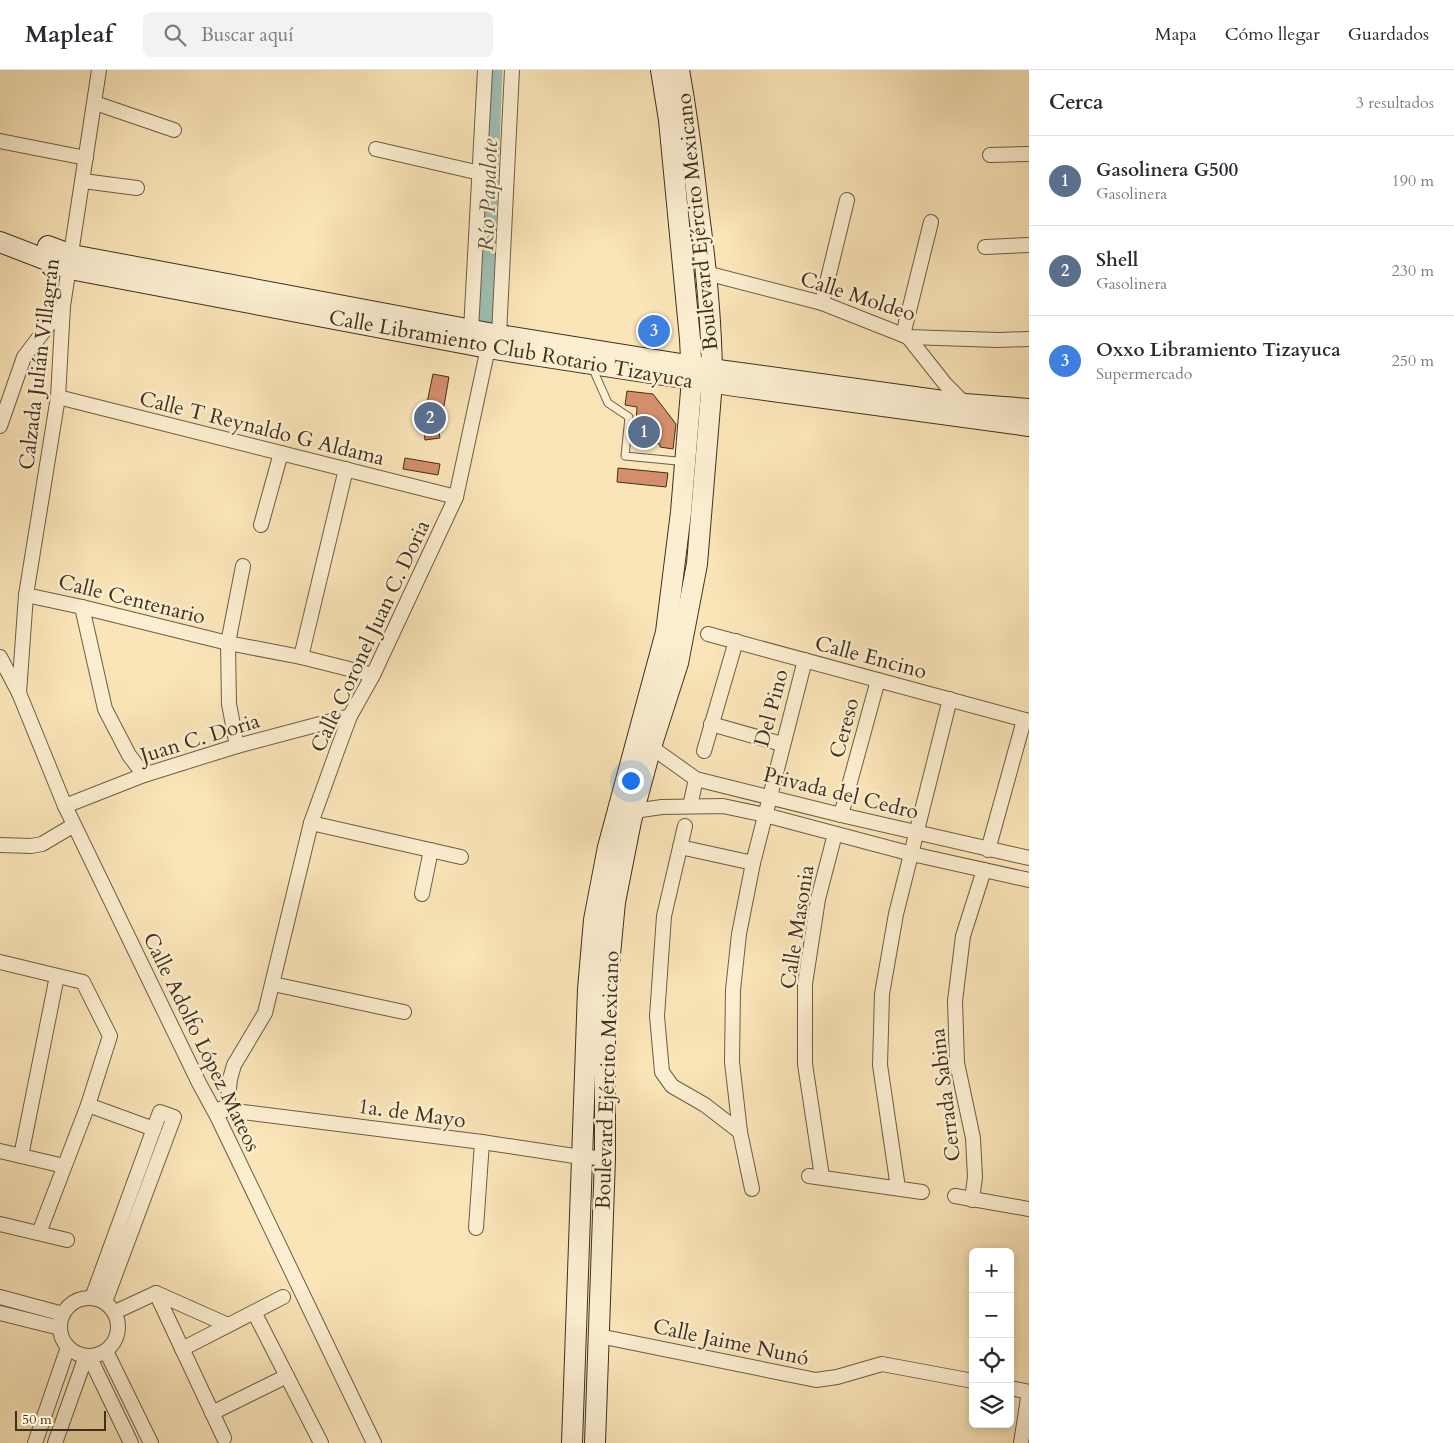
<!DOCTYPE html>
<html lang="es">
<meta charset="utf-8">
<style>
:root{--surface:#fff;--page:#f2f2f3;--text:#2b2b33;--muted:#7c7c81;--line:#e1e1e2;--accent:#8f2418}
body{margin:0;font-family:Cardo,serif;background:var(--page);color:var(--text)}
.controls{position:absolute;right:15px;bottom:15px;display:grid;overflow:hidden;border-radius:8px;box-shadow:0 2px 8px #0003}
.controls button{width:45px;height:45px;display:grid;place-items:center;padding:0;border:0;border-bottom:1px solid var(--line);background:var(--surface);color:var(--text);font:25px sans-serif}
.scale{position:absolute;left:15px;bottom:12px;width:91px;box-sizing:border-box;padding-left:5px;border:2px solid #3e301d;border-top:0;font-size:14px;line-height:18px;white-space:nowrap;color:#3e301d;-webkit-text-stroke:4px #fceed1;paint-order:stroke}
.you{position:absolute;left:630px;top:710px;width:18px;height:18px;margin:-12px;border:4px solid #fff;border-radius:50%;background:#1a73e8;box-shadow:0 0 0 8px #1a73e833}
.badge{display:grid;place-items:center;width:32px;height:32px;border-radius:50%;background:var(--accent);color:#fff;font-size:16px;font-weight:700}
.pin{position:absolute;translate:-50% -50%;border:2px solid #fff;box-shadow:0 1px 5px #0006}
.list{margin:0;padding:0;list-style:none}
h2{display:flex;justify-content:space-between;align-items:center;height:65px;margin:0;padding:0 20px;font-size:21px}
h2 small{font-size:16px;font-weight:400;color:var(--muted)}
.list li{display:grid;grid-template-columns:32px 1fr auto;gap:15px;align-items:center;box-sizing:border-box;height:90px;padding:0 20px;border-top:1px solid var(--line)}
.list b{display:block;font-size:19px;white-space:nowrap}
.list p{margin:0;font-size:16px;white-space:nowrap;color:var(--muted)}
.list em{font-size:16px;font-style:normal;color:var(--muted)}
.icon{flex:none;width:28px;height:28px;fill:none;stroke:currentColor;stroke-width:2;stroke-linecap:round;stroke-linejoin:round}
.map{position:relative;flex:none;width:1029px;height:1373px;overflow:hidden}
header{display:flex;align-items:center;gap:30px;box-sizing:border-box;height:70px;padding:0 25px;background:var(--surface);border-bottom:1px solid var(--line)}
header strong{font-size:24px}
nav{display:flex;gap:28px;margin-inline-start:auto;font-size:18px}
.search{width:350px;height:45px;background:var(--page);display:flex;align-items:center;gap:12px;box-sizing:border-box;padding:0 18px;border-radius:8px;color:var(--muted);font-size:19px}
main{display:flex}
aside{flex:1;background:var(--surface)}
.map>svg:first-child{display:block}
.lines{fill:none;stroke-linecap:round;stroke-linejoin:round}
.river{stroke:#9fbeb4;stroke-width:21}
.building{fill:#d48e6b;stroke:#3e301d}
.lane-casing{stroke:#6d5d44;stroke-width:9}
.street-casing{stroke:#6d5d44;stroke-width:16}
.secondary-casing{stroke:#3e301d;stroke-width:22}
.lane{stroke:#fceed1;stroke-width:7}
.street{stroke:#fceed1;stroke-width:14}
.secondary{stroke:#fceed1;stroke-width:20}
.labels{text-anchor:middle;stroke-width:5;stroke-linejoin:round;paint-order:stroke}
.street-label{font-size:21px;fill:#3e301d;stroke:#fceed1}
.water-label{font-size:22px;font-style:italic;fill:#565443;stroke:#fceed1}
</style>
<header>
<strong>Mapleaf</strong>
<div class="search"><svg class="icon" aria-label="search" viewBox="0 0 24 24"><circle cx="10" cy="10" r="6"/><path d="M15 15l6 6"/></svg>Buscar aquí</div>
<nav><a>Mapa</a><a>Cómo llegar</a><a>Guardados</a></nav>
</header>
<main>
<div class="map">
<svg width="1029" height="1373" viewBox="0 0 1029 1373">
<rect width="100%" height="100%" fill="#fae5b8"/>
<filter id="stains"><feTurbulence type="fractalNoise" baseFrequency=".004" numOctaves="4"/><feColorMatrix values="0 0 0 0 .2 0 0 0 0 .09 0 0 0 0 .02 0 0 0 .5 -.17"/></filter>
<radialGradient id="worn" r=".72"><stop offset=".6" stop-color="#630" stop-opacity="0"/><stop offset="1" stop-color="#630" stop-opacity=".3"/></radialGradient>
<g class="lines">
<polyline class="river" points="482,249 492,0"/>
</g>
<g class="building">
<polygon points="433,304 449,307 444,336 427,333"/>
<polygon points="627,321 653,324 676,354 673,379 660,377 660,374 635,371 637,337 625,335"/>
<polygon points="437,352 440,368 425,370 423,354"/>
<polygon points="405,388 440,394 438,405 403,399"/>
<polygon points="618,398 668,403 666,417 617,412"/>
</g>
<g class="lines">
<g class="lane-casing">
<polyline id="lane" points="592,297 608,333 629,347 625,386 677,391 681,394"/>
</g>
<g class="street-casing">
<g id="street">
<polyline points="95,33 174,60"/>
<polyline points="0,71 86,88"/>
<polyline points="376,79 480,103"/>
<polyline points="990,85 1029,84"/>
<polyline points="83,111 137,118"/>
<polyline points="985,177 1029,175"/>
<polyline points="706,203 822,233 908,267 998,270 1029,269"/>
<polyline points="822,233 847,130"/>
<polyline points="471,260 485,0"/>
<polyline points="499,265 512,0"/>
<polyline points="903,265 931,152"/>
<polyline points="908,267 946,315 965,334"/>
<polyline points="58,327 456,427"/>
<polyline points="0,356 24,287 63,236"/>
<polyline points="261,455 281,383"/>
<polyline points="26,525 82,537 228,573 301,587 373,605"/>
<polyline points="82,537 105,639 129,685 144,705"/>
<polyline points="708,564 1029,651"/>
<polyline points="0,587 19,623 65,736 199,1013 218,1048 374,1373"/>
<polyline points="301,587 346,399"/>
<polyline points="19,623 26,525 58,327 63,236 99,0"/>
<polyline points="711,654 782,674"/>
<polyline points="237,676 229,634 228,573 243,496"/>
<polyline points="651,677 696,709 708,712 841,745 1029,788"/>
<polyline points="704,681 736,571"/>
<polyline points="65,736 144,705 237,676 350,646"/>
<polyline points="690,736 696,709"/>
<polyline points="634,741 662,737 723,736 765,745 912,784 1029,810"/>
<polyline points="841,745 878,610"/>
<polyline points="311,753 461,787"/>
<polyline points="685,756 664,846 657,946 662,1002 672,1016 705,1035 740,1062"/>
<polyline points="0,775 31,776 42,774 74,755"/>
<polyline points="680,777 753,793"/>
<polyline points="988,780 1024,650"/>
<polyline points="422,824 431,780"/>
<polyline points="0,892 83,912 110,966 88,1035 39,1163"/>
<polyline points="273,914 404,942"/>
<polyline points="88,1035 154,1059"/>
<polyline points="227,1038 230,1009 234,995 265,943 311,753 337,681 350,646 373,605 456,427 488,278"/>
<polyline points="219,1039 482,1072 581,1087 605,1088"/>
<polyline points="0,1081 64,1096"/>
<polyline points="21,1086 57,906"/>
<polyline points="809,1106 922,1122"/>
<polyline points="822,1107 805,994 805,914 818,829 835,764"/>
<polyline points="898,1118 880,995 882,924 896,844 950,629"/>
<polyline points="752,1119 740,1062 732,992 733,920 739,864 753,793 805,590"/>
<polyline points="955,1126 1029,1139"/>
<polyline points="972,1130 975,1107 973,1068 957,993 955,931 963,866 984,800"/>
<polyline points="0,1154 67,1170"/>
<polyline points="476,1158 482,1072"/>
<polyline points="156,1223 224,1368"/>
<polyline points="0,1227 63,1244"/>
<circle cx="89" cy="1257" r="29"/>
<polyline points="92,1228 160,1042 174,1047 105,1232"/>
<polyline points="115,1242 156,1223 228,1255"/>
<polyline points="254,1242 321,1373"/>
<polyline points="0,1243 60,1258"/>
<polyline points="599,1266 816,1310 837,1307 882,1294 973,1311"/>
<polyline points="182,1279 283,1227"/>
<polyline points="106,1281 151,1373"/>
<polyline points="89,1286 131,1373"/>
<polyline points="1010,1318 1029,1322 1021,1373"/>
<polyline points="212,1343 287,1306"/>
<polyline points="35,1373 68,1277"/>
<polyline points="55,1373 86,1286"/>
</g>
</g>
<g class="secondary-casing">
<g id="secondary">
<polyline points="0,172 70,199 488,278 735,316 1029,356"/>
<polyline points="48,176 72,185 499,265 712,299 965,334 1029,339"/>
<polyline points="572,1373 588,919 594,850 608,777 666,562 681,442 692,309 690,269 669,50 661,0"/>
<path d="M 595,1373 L 605,1088 L 605,937 L 615,832 L 631,751 L 651,677 L 678,593 L 697,494 L 712,312 C 712,253 706,195 698,137 C 693,91 687,45 679,0"/>
</g>
</g>
<use href="#lane" class="lane"/>
<use href="#street" class="street"/>
<use href="#secondary" class="secondary"/>
</g>
<g class="labels">
<g class="street-label">
<text transform="translate(697 152) rotate(-96)" y="7">Boulevard Ejército Mexicano</text>
<text transform="translate(858 226) rotate(18)" y="7">Calle Moldeo</text>
<text transform="translate(511 279) rotate(10)" y="7">Calle Libramiento Club Rotario Tizayuca</text>
<text transform="translate(39 294) rotate(-83)" y="7">Calzada Julián Villagrán</text>
<text transform="translate(262 358) rotate(14)" y="7">Calle T Reynaldo G Aldama</text>
<text transform="translate(132 529) rotate(14)" y="7">Calle Centenario</text>
<text transform="translate(370 566) rotate(-65)" y="7">Calle Coronel Juan C. Doria</text>
<text transform="translate(871 587) rotate(15)" y="7">Calle Encino</text>
<text transform="translate(771 638) rotate(-75)" y="7">Del Pino</text>
<text transform="translate(844 658) rotate(-75)" y="7">Cereso</text>
<text transform="translate(200 668) rotate(-17)" y="7">Juan C. Doria</text>
<text transform="translate(841 723) rotate(14)" y="7">Privada del Cedro</text>
<text transform="translate(797 857) rotate(-81)" y="7">Calle Masonia</text>
<text transform="translate(202 972) rotate(64)" y="7">Calle Adolfo López Mateos</text>
<text transform="translate(607 1010) rotate(-88)" y="7">Boulevard Ejército Mexicano</text>
<text transform="translate(945 1025) rotate(-97)" y="7">Cerrada Sabina</text>
<text transform="translate(412 1043) rotate(8)" y="7">1a. de Mayo</text>
<text transform="translate(731 1272) rotate(12)" y="7">Calle Jaime Nunó</text>
</g>
<g class="water-label">
<text transform="translate(487 125) rotate(-88)" y="8">Río Papalote</text>
</g>
</g>
<rect width="100%" height="100%" filter="url(#stains)"/>
<rect width="100%" height="100%" fill="url(#worn)"/>
</svg>
<div class="controls">
<button>+</button>
<button>−</button>
<button><svg class="icon" aria-label="locate" viewBox="0 0 24 24"><circle cx="12" cy="12" r="6"/><path d="M12 2v4M12 18v4M2 12h4M18 12h4"/></svg></button>
<button><svg class="icon" aria-label="layers" viewBox="0 0 24 24"><path d="M12 4l9 5-9 5-9-5zM3 14l9 5 9-5"/></svg></button>
</div>
<div class="scale">50 m</div>
<div class="you"></div>
<div class="pin badge" style="left:644px;top:362px;background:#5c6f8a">1</div>
<div class="pin badge" style="left:430px;top:348px;background:#5c6f8a">2</div>
<div class="pin badge" style="left:654px;top:261px;background:#3f7fe0">3</div>
</div>
<aside>
<h2>Cerca<small>3 resultados</small></h2>
<ul class="list">
<li><span class="badge" style="background:#5c6f8a">1</span><div><b>Gasolinera G500</b><p>Gasolinera</p></div><em>190 m</em></li>
<li><span class="badge" style="background:#5c6f8a">2</span><div><b>Shell</b><p>Gasolinera</p></div><em>230 m</em></li>
<li><span class="badge" style="background:#3f7fe0">3</span><div><b>Oxxo Libramiento Tizayuca</b><p>Supermercado</p></div><em>250 m</em></li>
</ul>
</aside>
</main>
